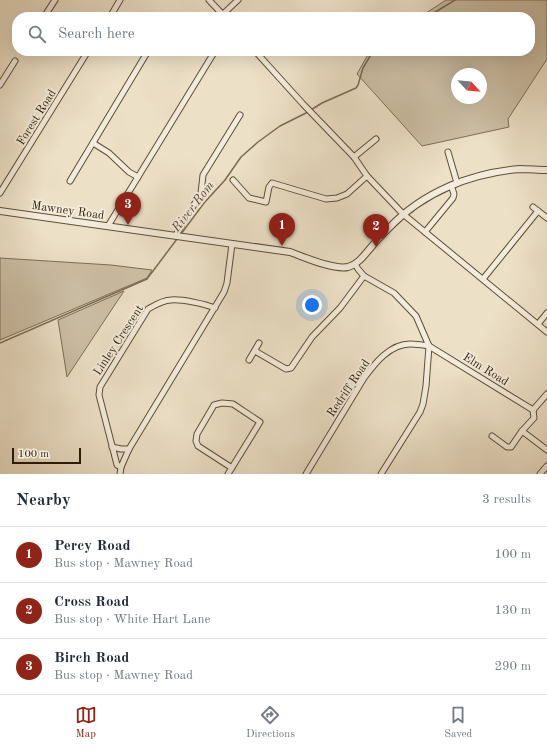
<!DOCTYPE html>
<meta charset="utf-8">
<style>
:root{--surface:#fff;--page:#f6f6f7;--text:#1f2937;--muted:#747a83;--line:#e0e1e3;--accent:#8f2418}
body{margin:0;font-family:"Old Standard TT",serif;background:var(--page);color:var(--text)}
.compass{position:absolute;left:451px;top:68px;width:36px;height:36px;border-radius:50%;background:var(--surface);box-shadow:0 4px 16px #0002;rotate:116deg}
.scale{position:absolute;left:12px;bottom:10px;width:69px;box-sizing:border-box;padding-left:4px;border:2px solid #2e1d05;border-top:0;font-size:11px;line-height:14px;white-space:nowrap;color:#2e1d05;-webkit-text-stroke:3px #f3ebdb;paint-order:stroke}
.you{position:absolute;left:312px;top:305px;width:14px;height:14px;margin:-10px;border:3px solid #fff;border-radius:50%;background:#1a73e8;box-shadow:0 0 0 6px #1a73e833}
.badge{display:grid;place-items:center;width:26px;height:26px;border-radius:50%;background:var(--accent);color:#fff;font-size:13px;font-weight:700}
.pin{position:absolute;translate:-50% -33px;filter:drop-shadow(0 1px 2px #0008)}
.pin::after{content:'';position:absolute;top:21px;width:14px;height:12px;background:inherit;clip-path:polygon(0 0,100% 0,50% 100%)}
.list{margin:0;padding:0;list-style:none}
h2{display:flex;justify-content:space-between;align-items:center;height:52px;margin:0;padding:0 16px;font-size:17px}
h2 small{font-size:13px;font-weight:400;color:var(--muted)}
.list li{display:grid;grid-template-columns:26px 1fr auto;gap:12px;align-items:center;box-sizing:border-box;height:56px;padding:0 16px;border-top:1px solid var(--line)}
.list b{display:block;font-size:15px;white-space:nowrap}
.list p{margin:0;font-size:13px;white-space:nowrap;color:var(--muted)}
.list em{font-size:13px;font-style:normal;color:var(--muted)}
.icon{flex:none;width:22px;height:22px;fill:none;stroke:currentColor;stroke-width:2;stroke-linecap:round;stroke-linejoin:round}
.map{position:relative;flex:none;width:547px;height:474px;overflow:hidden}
.search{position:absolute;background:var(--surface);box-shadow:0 4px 16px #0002;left:12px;right:12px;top:12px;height:44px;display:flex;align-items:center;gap:10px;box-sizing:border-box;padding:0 14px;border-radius:16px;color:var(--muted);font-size:15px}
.sheet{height:220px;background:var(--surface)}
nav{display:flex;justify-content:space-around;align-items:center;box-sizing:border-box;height:56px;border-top:1px solid var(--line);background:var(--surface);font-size:11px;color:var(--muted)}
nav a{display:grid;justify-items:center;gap:2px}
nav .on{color:var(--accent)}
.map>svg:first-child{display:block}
.green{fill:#ccbfa6;stroke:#7d6e56;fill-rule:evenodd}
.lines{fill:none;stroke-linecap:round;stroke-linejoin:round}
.stream{stroke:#796a52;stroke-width:1.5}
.minor-casing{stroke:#5e4e36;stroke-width:7}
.tertiary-casing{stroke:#5e4e36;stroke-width:8}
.minor{stroke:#f3ebdb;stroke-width:5}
.tertiary{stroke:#f3ebdb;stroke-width:6}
.labels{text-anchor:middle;stroke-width:4;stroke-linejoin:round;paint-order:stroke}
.street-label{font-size:12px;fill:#2e1d05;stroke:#f3ebdb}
.water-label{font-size:13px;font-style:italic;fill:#5a4a32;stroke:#f3ebdb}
</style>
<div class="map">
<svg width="547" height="474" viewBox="0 0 547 474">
<rect width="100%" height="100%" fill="#ece0c7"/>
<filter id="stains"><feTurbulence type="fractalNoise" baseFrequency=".005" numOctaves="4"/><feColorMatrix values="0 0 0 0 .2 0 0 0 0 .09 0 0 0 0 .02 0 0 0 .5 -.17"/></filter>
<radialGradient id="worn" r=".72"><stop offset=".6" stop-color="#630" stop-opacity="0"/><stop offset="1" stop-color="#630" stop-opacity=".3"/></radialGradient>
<g class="green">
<path d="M 446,0 L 547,0 L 547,59 L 508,119 L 509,127 L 422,146 L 357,74 L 370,51 L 530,51 L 530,17 L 420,17 ZM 457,74 L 481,74 L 481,98 L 457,98 Z"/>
<polygon points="0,258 111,265 152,270 147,278 0,340"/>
<polygon points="124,291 67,377 58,320"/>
</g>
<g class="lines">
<g class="stream">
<polyline points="427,17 455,0"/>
<polyline points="181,234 204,203 225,180 241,157 258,142 280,126 306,113 322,103 356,88 358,85 363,68 373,51"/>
<polyline points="0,343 147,279 177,239"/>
</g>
<g class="minor-casing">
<g id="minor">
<polyline points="209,0 225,17"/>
<polyline points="222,15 238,0"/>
<polyline points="44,17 55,0"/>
<polyline points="110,17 120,0"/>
<polyline points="255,51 303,104 354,157 367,176 403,214 547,332"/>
<polyline points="0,85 15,61"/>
<polyline points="93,143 109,153 129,172 138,177"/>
<polyline points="448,152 457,183"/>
<polyline points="354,157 376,139"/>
<polyline points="233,180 249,198 266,202 269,187 272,183 326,199 337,198 347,194 367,176"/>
<polyline points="70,181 148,51"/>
<polyline points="0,193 88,51"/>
<polyline points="533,207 547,218"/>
<polyline points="108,226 215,51"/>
<polyline points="425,232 453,198 454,194 451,185"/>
<polyline points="176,236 177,233 201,193 203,175 240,115"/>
<polyline points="355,264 358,269 364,276 394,293 416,316 429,346 426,386 423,404 420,412 381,474"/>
<polyline points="483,279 538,211"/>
<polyline points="538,324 547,313"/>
<polyline points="255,351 286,369 291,368 312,337 340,308 364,276"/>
<polyline points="249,360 259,343"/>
<polyline points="533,410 547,394"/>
<polyline points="522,431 547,450"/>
<polyline points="492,436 507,447 511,447 522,431 534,418 533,410"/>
<polyline points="112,447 121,449 129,449"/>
<path d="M 121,467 L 117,465 L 99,395 L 100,387 L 148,309 C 155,305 163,300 171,300 C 182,299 205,304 215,308"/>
<polyline points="120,474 121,467 129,449 224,292 227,283 232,244"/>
<polyline points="228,474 260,422 233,404 222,403 214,405 197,434 196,441 198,446 232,468"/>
<path d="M 306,474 L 364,378 C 375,363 390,344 410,344 C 417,344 423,345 429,346 L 533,410"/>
<polyline points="540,474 547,466"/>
</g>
</g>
<g class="tertiary-casing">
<path id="tertiary" d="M 0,211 L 290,252 C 304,257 333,270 348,267 C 359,264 365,254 373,245 C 378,239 384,233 389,228 C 423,192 471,173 520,169 C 529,169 538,170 547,170"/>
</g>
<use href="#minor" class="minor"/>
<use href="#tertiary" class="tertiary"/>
</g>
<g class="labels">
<g class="street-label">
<text transform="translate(36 117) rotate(-58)" y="4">Forest Road</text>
<text transform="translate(68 210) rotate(8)" y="4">Mawney Road</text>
<text transform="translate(118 340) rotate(-57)" y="4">Linley Crescent</text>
<text transform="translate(486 369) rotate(32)" y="4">Elm Road</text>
<text transform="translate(348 388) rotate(-56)" y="4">Redriff Road</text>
</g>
<g class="water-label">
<text transform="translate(192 206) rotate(-52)" y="5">River Rom</text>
</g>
</g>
<rect width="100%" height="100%" filter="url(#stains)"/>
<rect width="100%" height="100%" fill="url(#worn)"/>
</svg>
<svg class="compass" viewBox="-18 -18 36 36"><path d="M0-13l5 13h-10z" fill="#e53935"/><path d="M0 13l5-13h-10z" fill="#747a83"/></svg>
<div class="scale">100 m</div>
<div class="you"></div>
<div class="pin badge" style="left:282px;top:246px">1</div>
<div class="pin badge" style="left:376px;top:247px">2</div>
<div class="pin badge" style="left:128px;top:225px">3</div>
<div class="search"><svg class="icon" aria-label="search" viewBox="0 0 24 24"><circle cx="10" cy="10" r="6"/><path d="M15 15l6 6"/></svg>Search here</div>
</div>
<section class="sheet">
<h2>Nearby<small>3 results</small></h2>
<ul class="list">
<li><span class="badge">1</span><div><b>Percy Road</b><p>Bus stop · Mawney Road</p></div><em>100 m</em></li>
<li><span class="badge">2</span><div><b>Cross Road</b><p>Bus stop · White Hart Lane</p></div><em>130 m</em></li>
<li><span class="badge">3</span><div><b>Birch Road</b><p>Bus stop · Mawney Road</p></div><em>290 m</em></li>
</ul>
</section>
<nav>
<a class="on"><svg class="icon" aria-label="map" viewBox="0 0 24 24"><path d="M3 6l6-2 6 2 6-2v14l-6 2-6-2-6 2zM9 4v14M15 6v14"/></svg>Map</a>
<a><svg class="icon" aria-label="directions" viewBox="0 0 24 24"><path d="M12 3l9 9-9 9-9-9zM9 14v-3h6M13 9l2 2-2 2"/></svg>Directions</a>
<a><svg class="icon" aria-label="saved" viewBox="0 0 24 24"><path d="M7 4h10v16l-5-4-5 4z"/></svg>Saved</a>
</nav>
